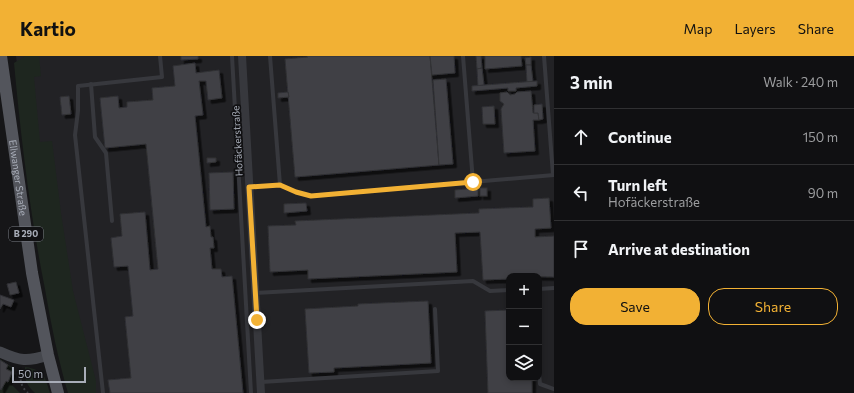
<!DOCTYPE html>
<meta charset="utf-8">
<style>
:root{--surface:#101012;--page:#19191b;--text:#f1f3f6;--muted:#9c9d9f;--line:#303032;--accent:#f2b134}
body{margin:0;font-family:Commissioner,sans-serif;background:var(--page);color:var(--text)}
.controls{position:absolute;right:12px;bottom:12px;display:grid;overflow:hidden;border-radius:8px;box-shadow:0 2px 6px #0003}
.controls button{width:36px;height:36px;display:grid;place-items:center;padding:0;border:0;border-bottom:1px solid var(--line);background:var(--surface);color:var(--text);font:20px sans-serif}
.scale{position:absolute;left:12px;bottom:10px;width:74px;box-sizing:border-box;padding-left:4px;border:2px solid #a8adb8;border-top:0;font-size:11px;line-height:14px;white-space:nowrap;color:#a8adb8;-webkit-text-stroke:3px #111113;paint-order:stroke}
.stop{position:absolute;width:12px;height:12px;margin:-9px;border:3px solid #f2b134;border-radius:50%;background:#fff}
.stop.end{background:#f2b134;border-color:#fff;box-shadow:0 1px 4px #0008}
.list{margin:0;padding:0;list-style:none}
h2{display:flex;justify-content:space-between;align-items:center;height:52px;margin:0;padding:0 16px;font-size:17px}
h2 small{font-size:13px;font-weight:400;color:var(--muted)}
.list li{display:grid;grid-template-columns:26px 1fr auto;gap:12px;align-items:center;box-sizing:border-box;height:56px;padding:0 16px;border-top:1px solid var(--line)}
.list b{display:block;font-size:15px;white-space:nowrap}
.list p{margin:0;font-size:13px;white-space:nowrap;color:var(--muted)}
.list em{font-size:13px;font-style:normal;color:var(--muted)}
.actions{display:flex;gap:8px;padding:12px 16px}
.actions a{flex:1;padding:9px 0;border:1px solid var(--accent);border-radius:16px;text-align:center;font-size:14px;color:var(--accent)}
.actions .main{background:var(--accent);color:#111}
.icon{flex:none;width:22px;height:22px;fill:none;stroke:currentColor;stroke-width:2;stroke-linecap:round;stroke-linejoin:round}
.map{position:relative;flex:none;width:554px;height:337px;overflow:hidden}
header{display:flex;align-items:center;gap:24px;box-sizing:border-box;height:56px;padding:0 20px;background:var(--accent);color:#111}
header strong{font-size:19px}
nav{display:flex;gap:22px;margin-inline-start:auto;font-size:14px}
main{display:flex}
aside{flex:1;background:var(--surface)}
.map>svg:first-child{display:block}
.built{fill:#222225;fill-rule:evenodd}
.green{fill:#1e261f}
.building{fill:#404145;stroke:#303034;filter:url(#shadow)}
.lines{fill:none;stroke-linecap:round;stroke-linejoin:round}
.path{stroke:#3d3f44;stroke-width:2;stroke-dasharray:2 3;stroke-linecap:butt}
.lane{stroke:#37383d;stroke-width:4}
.street{stroke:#37383d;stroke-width:8}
.secondary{stroke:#45474d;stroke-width:11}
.primary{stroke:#53555c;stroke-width:12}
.route{stroke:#f2b134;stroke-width:5}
.labels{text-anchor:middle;stroke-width:3.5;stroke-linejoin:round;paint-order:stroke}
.shield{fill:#111113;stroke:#7b7e86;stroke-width:1}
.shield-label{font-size:9px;font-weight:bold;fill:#a8adb8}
.street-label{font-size:10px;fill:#a8adb8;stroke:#111113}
</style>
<header>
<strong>Kartio</strong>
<nav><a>Map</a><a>Layers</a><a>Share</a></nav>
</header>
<main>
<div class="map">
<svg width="554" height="337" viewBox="0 0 554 337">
<defs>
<filter id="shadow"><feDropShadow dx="3.5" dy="3.5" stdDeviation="0" flood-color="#0009"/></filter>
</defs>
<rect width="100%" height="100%" fill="#161618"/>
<path class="built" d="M 16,0 L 554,0 L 554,337 L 73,337 L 36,168 ZM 509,220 L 539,220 L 539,322 L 509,322 Z"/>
<g class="green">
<path d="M 25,0 L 39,0 L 41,20 L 34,21 L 40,86 L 52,85 L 61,157 L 73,235 L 96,325 L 96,337 L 68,337 C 58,303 51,268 45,233 C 30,158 21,83 14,7 Z"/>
<polygon points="0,303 13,312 15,321 10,327 20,337 0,337"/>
<path d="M 25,311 C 44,314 45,320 50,337 L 35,337 C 27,330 23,322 25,311 Z"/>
</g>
<g class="building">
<polygon points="181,0 198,0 198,3 181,4"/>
<polygon points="307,0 430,0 439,109 295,121 285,3 308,1"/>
<polygon points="430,0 454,0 455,17 432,19"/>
<polygon points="476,0 481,0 482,12 477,13"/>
<polygon points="485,0 521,0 522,10 485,13"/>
<polygon points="531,1 531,9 526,9 525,2"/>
<polygon points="195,7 196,17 219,14 222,42 208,44 206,25 199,25 203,59 195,60 206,171 210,170 211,181 213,181 214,192 210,192 212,213 221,213 222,221 232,220 243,337 110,337 108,324 131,322 125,261 133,260 128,210 114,211 111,182 122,180 120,158 145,156 150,214 158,213 146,88 105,92 100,42 118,40 119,52 127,51 127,46 153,44 152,32 175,30 173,10"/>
<polygon points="526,9 531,9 533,26 527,26"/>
<polygon points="482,12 484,29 478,30 477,13"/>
<polygon points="446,23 453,108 439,109 433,24"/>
<polygon points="537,25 537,30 516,32 516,35 508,35 508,32 472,35 472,30"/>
<polygon points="531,35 533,57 538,57 539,64 533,64 535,95 504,97 501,53 504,48 500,45 500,37 507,36 510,39 515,38 517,36"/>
<polygon points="288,36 289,41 278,42 278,37"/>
<polygon points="69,40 71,58 62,59 60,41"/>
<polygon points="542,48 543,63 539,64 538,57 534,57 534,49"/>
<polygon points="494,50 495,68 483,68 482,51"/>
<polygon points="207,102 216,102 216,106 207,107"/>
<polygon points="233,116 234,153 210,154 209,117"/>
<polygon points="478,132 478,140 455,142 455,134"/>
<rect x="480" y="132" width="7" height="8"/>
<polygon points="549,142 551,172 535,173 535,181 554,180 554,221 509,220 509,223 483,224 480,176 455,177 457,216 308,223 308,214 270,216 268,170 296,169 295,165 479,157 479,153 533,151 533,143"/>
<polygon points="306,147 307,155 284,157 284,148"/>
<polygon points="16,226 19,237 10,239 7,228"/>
<polygon points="0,239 14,244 11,251 3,248 0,253"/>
<polygon points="428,245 431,307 334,312 334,316 309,317 305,253 358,250 358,248"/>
<polygon points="509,254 509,322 532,322 532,337 488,337 485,255"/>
<polygon points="0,304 8,309 6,313 12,316 8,326 6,325 1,334 0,333"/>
</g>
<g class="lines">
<path class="path" d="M 21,313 C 20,323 20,330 28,337"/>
<g class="lane">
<polyline points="232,0 251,337"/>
<polyline points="270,0 280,129"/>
<polyline points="463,0 473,126"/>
<polyline points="544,0 553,119"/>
<polyline points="91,28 95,81 106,97 112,165"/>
<polyline points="249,131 280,129 296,136 311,140 554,119"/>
<polyline points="539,233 554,232"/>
<polyline points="255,237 473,225 490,235 509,234"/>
<polyline points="539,318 540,328 554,333"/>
<polyline points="261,326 438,315 435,253"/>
<polyline points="103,337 75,79 78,55 78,30 162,21 160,0"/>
</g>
<polyline class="street" points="242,0 261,337"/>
<path class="secondary" d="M 0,296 C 20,305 27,306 48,299"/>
<path class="primary" id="s1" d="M 1,0 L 32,217 L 48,299 L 58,337"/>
</g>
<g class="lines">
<polyline class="route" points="257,264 249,131 280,129 296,136 311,140 473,126"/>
</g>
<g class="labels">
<rect class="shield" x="9" y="171" width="34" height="14" rx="3"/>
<g class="shield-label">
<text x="26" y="181">B 290</text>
</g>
<g class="street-label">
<text transform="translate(237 85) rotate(-93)" y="4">Hofäckerstraße</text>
<text dy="4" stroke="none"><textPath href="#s1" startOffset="123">Ellwanger Straße</textPath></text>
</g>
</g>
</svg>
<div class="controls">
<button>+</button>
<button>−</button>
<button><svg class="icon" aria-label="layers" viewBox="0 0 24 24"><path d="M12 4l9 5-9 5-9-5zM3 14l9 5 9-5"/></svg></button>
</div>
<div class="scale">50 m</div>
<div class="stop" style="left:473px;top:126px"></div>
<div class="stop end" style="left:257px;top:264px"></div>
</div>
<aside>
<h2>3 min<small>Walk · 240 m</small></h2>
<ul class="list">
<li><svg class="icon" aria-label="ahead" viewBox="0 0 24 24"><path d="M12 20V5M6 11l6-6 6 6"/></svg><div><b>Continue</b></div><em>150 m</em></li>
<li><svg class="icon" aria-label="left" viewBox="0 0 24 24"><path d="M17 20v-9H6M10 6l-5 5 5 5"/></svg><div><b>Turn left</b><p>Hofäckerstraße</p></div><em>90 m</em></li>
<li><svg class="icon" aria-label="arrive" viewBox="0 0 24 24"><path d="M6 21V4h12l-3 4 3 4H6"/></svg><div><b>Arrive at destination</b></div></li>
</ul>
<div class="actions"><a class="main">Save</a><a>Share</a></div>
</aside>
</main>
